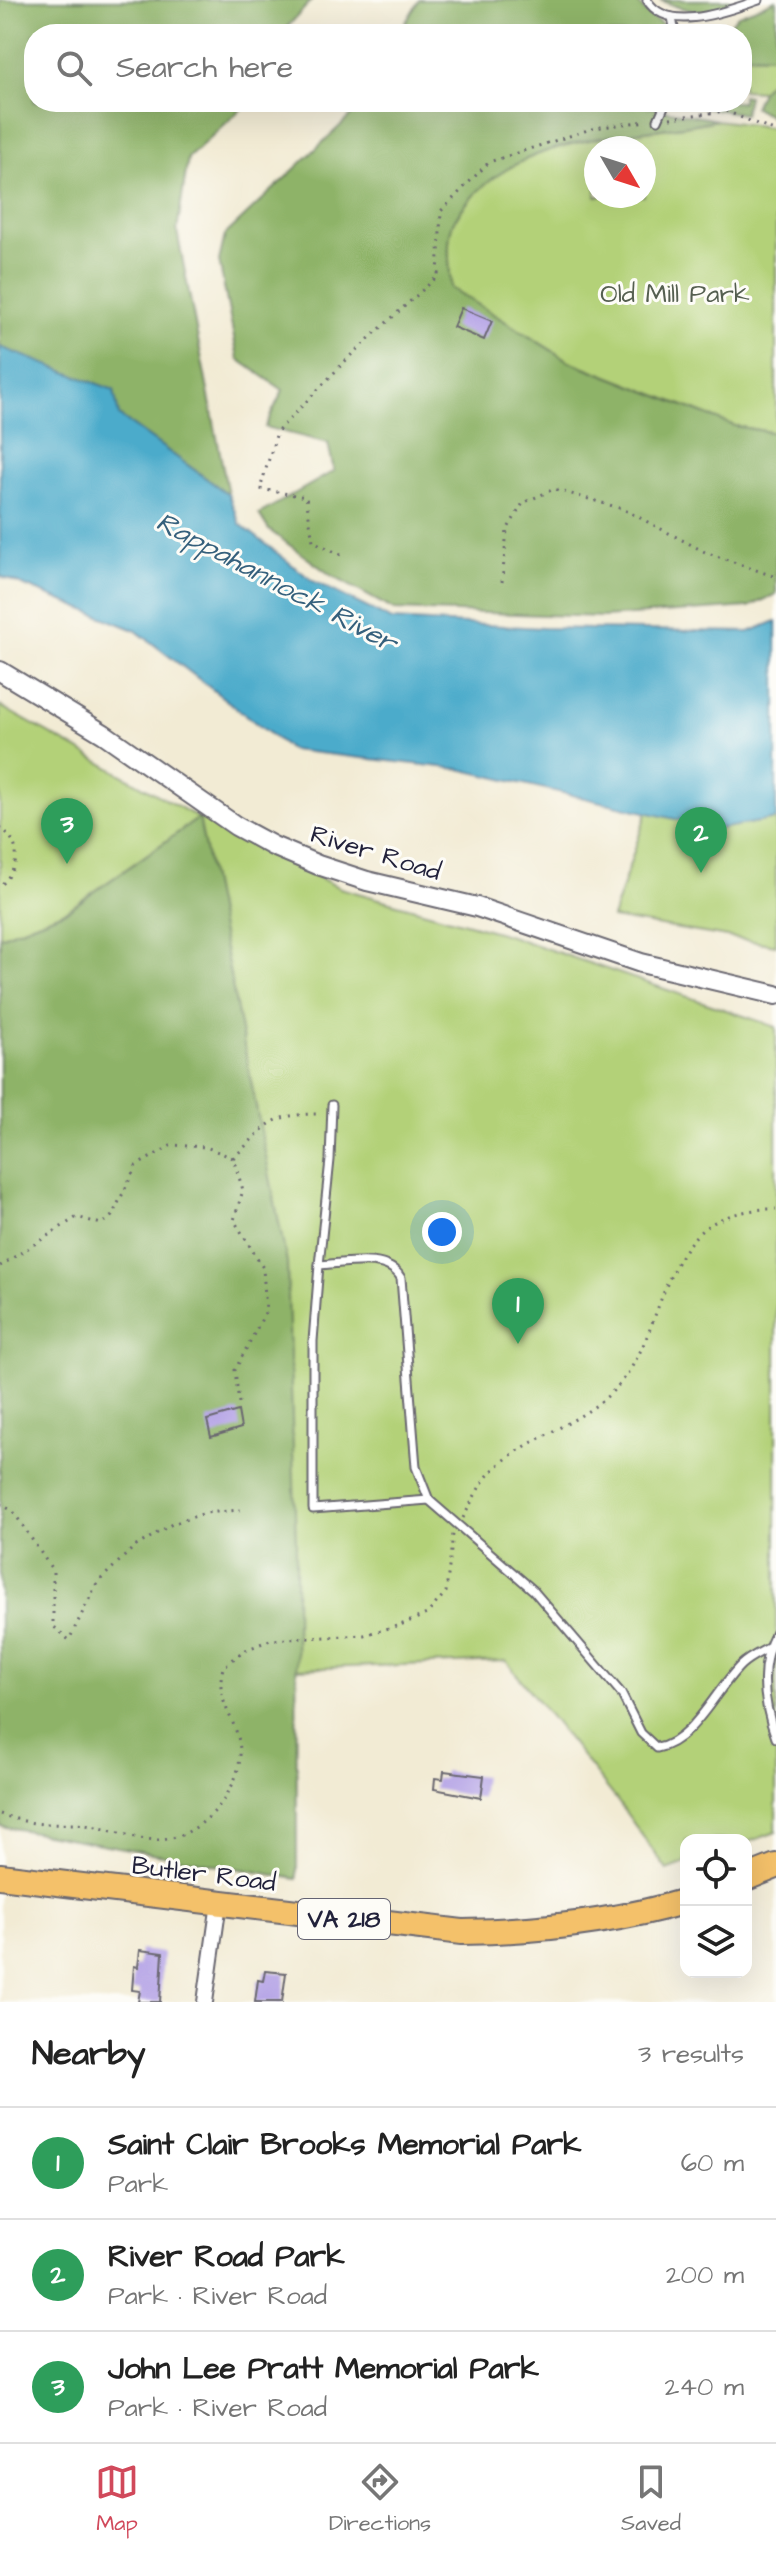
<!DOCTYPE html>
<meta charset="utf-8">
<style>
:root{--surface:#fff;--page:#f6f6f6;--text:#222;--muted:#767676;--line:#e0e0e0;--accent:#d1495b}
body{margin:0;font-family:"Architects Daughter",sans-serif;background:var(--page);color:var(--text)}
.controls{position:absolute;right:24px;bottom:24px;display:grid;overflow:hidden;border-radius:16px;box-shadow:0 8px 32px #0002}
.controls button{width:72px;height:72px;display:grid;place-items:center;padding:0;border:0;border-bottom:2px solid var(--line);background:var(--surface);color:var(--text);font:40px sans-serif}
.compass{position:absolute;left:584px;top:136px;width:72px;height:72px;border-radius:50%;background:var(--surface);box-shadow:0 8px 32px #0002;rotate:129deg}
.you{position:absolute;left:442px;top:1232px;width:28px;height:28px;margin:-20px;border:6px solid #fff;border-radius:50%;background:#1a73e8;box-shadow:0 0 0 12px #1a73e833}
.badge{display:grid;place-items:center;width:52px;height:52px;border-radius:50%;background:var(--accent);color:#fff;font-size:26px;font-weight:700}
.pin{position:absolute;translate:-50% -66px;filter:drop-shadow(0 2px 4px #0008)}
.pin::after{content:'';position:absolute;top:42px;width:28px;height:24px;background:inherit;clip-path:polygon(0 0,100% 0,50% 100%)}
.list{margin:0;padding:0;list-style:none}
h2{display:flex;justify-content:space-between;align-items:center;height:104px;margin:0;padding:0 32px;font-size:34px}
h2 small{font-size:26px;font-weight:400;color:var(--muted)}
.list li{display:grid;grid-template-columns:52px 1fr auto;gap:24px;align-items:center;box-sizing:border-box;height:112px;padding:0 32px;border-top:2px solid var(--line)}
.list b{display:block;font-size:30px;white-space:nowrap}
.list p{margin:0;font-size:26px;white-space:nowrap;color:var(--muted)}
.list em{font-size:26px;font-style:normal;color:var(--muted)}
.icon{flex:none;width:44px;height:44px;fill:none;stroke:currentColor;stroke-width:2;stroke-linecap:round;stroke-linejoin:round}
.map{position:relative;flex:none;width:776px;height:2002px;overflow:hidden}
.search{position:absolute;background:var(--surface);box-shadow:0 8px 32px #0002;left:24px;right:24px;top:24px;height:88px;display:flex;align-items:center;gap:20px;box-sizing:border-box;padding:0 28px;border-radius:32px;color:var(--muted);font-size:30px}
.sheet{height:440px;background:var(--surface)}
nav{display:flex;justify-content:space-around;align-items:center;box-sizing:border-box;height:112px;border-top:2px solid var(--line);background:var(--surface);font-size:22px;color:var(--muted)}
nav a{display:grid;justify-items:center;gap:4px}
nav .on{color:var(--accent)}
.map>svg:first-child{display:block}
.green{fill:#b3d178;stroke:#6a7a5a;stroke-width:2;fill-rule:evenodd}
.forest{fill:#8eb368;stroke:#586a52;stroke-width:2}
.water{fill:#4cabcb;stroke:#376683;stroke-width:2}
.building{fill:#b09ee5}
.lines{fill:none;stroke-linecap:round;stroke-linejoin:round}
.service-casing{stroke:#6b6871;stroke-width:11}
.minor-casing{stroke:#6b6871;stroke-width:18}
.tertiary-casing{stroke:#6b6871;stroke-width:22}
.primary-casing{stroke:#6b6871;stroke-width:28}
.path{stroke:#6b6871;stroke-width:3;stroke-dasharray:2 6;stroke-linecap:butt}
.service{stroke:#fff;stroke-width:7}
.minor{stroke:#fff;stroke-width:14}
.tertiary{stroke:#fff;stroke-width:18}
.primary{stroke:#f4c16b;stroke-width:24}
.labels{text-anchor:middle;stroke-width:6;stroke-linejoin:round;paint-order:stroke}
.shield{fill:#fdfcf7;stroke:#646373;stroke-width:2}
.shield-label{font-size:24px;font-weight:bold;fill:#22223b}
.park-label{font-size:26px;fill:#555f50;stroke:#fdfcf7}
.street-label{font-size:26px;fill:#22223b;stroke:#fdfcf7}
.water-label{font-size:28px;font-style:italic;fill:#35607c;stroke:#fdfcf7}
</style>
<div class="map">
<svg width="776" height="2002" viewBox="0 0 776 2002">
<rect width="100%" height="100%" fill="#fdfcf7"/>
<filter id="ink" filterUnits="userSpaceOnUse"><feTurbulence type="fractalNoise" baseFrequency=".0125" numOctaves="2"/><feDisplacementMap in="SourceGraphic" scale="16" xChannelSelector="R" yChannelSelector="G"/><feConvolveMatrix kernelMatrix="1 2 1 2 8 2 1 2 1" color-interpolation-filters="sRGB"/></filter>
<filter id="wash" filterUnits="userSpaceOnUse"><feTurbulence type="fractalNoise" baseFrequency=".006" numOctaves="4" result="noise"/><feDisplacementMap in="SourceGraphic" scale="32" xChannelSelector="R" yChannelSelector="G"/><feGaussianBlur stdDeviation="1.8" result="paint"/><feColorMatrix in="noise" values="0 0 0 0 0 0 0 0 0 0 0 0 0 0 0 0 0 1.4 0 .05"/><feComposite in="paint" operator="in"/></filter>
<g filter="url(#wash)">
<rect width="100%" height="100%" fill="#f2ebd4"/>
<g class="green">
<polygon points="742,55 776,56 776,75 762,91 742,90"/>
<path d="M 717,120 L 776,128 L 776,433 L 735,426 L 569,361 L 451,288 C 450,269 446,245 452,226 C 455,216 466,204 473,196 C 534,132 636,137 717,120 ZM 596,148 L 644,148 L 644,196 L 596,196 Z"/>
<polygon points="0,706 199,818 340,888 501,933 776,1027 776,1832 746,1843 746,1840 686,1840 686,1863 667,1870 616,1799 506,1661 296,1669 199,818 68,910 0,937"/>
<polygon points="647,812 718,829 776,819 776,945 612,918"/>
</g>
<g class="forest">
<polygon points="0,0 312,0 281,34 34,34 34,102 249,102 188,158 177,231 228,494 119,416 0,347"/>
<polygon points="419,0 636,0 646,13 667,28 660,34 399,34"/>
<path d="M 660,0 L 749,0 C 710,13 699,17 660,0 Z"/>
<polygon points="776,0 776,56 742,55 742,34 731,34 730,24 738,15"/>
<polygon points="776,75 776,119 754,107 761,91"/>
<polygon points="742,95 748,96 744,114 689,105 690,102 742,102"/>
<path d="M 361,102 L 647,102 L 648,107 L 717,120 C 636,137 534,132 473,196 C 466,204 455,216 452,226 C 446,245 450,269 451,288 L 569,361 L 735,426 L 776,433 L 776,594 L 749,607 L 603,617 L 394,610 L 332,576 L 269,530 L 259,514 L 334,471 L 328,443 L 265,427 L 283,390 L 238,359 L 219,261 L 225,235 L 357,110 Z"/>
<polygon points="199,818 287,1263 296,1542 297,1879 0,1826 0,937 68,910"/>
</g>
<polygon class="water" points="0,347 114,390 119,416 228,494 240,524 313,581 392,620 543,628 749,632 776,621 776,819 718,829 459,769 291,750 135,630 0,576"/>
<g id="blocks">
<g class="building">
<polygon points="461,308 492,321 484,340 453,327"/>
<polygon points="238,1411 241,1428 211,1437 207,1420"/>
<polygon points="444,1771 484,1776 481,1798 434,1789 435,1778 443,1779"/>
<polygon points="140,1950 163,1953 160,2002 138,2002 140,1991 132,1990 134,1966 138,1967"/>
<polygon points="265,1971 286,1973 282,2002 255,2002 258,1980 263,1981"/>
</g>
</g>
</g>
<g filter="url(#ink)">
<use href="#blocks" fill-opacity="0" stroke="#6b6871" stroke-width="2"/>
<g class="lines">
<g class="service-casing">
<g id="service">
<path d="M 647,0 C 668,35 729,10 759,0"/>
<polyline points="672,17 675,34"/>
<polyline points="658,120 666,102"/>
<path d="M 332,1105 L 330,1160 L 319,1265 C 344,1264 387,1253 401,1278 L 416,1467 L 429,1500 L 533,1590 L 621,1693 L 641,1733 L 657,1748 C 693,1742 716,1689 741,1665 C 748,1658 759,1653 768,1648"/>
<polyline points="319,1265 313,1341 313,1509 429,1500"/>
<path d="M 776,1632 C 758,1666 763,1703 776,1738"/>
</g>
</g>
<g class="minor-casing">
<polyline id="minor" points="205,2002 219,1903"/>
</g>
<g class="tertiary-casing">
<polyline id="tertiary" points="0,671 104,734 236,826 273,846 318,865 367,881 477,907 641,963 776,995"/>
</g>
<g class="primary-casing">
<g id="primary">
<path d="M 0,1876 L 462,1932 C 539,1931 612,1923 686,1901"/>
<polyline points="746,1878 776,1866"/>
</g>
</g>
<g class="path">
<polyline points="670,118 726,111 776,132"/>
<polyline points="341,555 313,541 306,497 260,489 277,432 353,353 438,276 441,211 489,162 594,128 647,121"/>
<polyline points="502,582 507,530 523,503 554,489 623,509 705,552 776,577"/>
<path d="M 0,827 C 23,844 20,868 0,886"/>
<path d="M 233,1158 C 269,1125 267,1114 320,1114"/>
<polyline points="0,1266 77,1217 101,1224 112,1216 136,1166 172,1145 206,1147 233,1158 243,1190 234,1220 263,1268 266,1311 235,1370 239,1403"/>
<polyline points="0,1504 13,1511 53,1571 53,1626 69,1640 97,1583 133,1548 172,1524 205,1513 240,1510"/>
<path d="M 463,1518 C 472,1502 479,1484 492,1471 C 528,1435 586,1425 622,1381 C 657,1337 659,1275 697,1235 C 715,1216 750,1208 776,1209"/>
<path d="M 0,1814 C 15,1819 31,1824 48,1824 C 60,1825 73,1823 85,1825 C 108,1828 132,1839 157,1840 C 198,1840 238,1795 240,1756 C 242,1722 213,1705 223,1668 L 243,1651 L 270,1640 L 364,1635 L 400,1625 L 427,1614 L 446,1592 L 453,1534"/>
</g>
<use href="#service" class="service"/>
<use href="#minor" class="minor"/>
<use href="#tertiary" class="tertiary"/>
<use href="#primary" class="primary"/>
</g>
</g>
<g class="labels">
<rect class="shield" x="298" y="1899" width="92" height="40" rx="6"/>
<g class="shield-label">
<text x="344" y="1927">VA 218</text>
</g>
<g class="park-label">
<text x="675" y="302">Old Mill Park</text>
</g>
<g class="street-label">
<text transform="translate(376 852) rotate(17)" y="9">River Road</text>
<text transform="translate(204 1873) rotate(7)" y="9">Butler Road</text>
</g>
<g class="water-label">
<text transform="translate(277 581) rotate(28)" y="10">Rappahannock River</text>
</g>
</g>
</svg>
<div class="controls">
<button><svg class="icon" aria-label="locate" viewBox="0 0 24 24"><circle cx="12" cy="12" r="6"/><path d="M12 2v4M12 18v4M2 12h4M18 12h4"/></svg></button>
<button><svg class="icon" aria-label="layers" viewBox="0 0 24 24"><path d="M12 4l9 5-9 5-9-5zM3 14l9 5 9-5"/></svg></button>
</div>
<svg class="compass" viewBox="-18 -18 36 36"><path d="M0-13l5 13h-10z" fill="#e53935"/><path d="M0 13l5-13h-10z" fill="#767676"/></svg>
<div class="you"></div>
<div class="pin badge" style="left:518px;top:1344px;background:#2e9e5b">1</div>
<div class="pin badge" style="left:701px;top:873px;background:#2e9e5b">2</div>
<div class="pin badge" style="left:67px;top:864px;background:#2e9e5b">3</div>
<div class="search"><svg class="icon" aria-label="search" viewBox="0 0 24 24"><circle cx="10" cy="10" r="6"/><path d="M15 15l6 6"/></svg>Search here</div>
</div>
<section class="sheet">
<h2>Nearby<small>3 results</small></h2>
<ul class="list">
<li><span class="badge" style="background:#2e9e5b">1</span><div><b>Saint Clair Brooks Memorial Park</b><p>Park</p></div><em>60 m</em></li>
<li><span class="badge" style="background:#2e9e5b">2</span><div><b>River Road Park</b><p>Park · River Road</p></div><em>200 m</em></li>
<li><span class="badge" style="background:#2e9e5b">3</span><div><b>John Lee Pratt Memorial Park</b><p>Park · River Road</p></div><em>240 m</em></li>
</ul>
</section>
<nav>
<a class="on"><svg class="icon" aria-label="map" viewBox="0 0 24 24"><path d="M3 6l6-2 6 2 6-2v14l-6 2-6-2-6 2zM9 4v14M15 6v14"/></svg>Map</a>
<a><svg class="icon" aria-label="directions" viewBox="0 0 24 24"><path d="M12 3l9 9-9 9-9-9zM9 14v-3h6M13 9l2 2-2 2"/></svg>Directions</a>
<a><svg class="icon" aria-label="saved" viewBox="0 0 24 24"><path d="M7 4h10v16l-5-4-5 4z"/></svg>Saved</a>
</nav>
